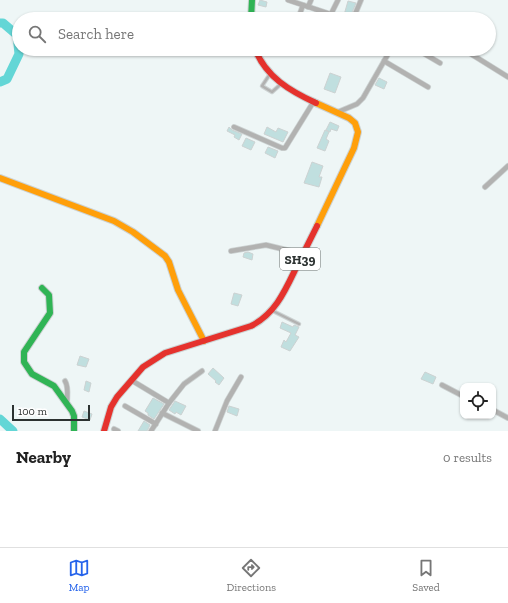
<!DOCTYPE html>
<style>
:root{--surface:#fff;--page:#f6f6f6;--text:#222;--muted:#767676;--line:#e0e0e0;--accent:#2563eb}
body{margin:0;font-family:"Zilla Slab",serif;background:var(--page);color:var(--text)}
.controls{position:absolute;right:12px;bottom:12px;display:grid;overflow:hidden;border-radius:8px;box-shadow:0 1px 3px #0004}
.controls button{width:36px;height:36px;display:grid;place-items:center;padding:0;border:0;border-bottom:1px solid var(--line);background:var(--surface);color:var(--text);font:20px sans-serif}
.scale{position:absolute;left:12px;bottom:10px;width:78px;box-sizing:border-box;padding-left:4px;border:2px solid #2c3231;border-top:0;font-size:11px;line-height:14px;white-space:nowrap;color:#2c3231;-webkit-text-stroke:3px #fff;paint-order:stroke}
.list{margin:0;padding:0;list-style:none}
h2{display:flex;justify-content:space-between;align-items:center;height:52px;margin:0;padding:0 16px;font-size:17px}
h2 small{font-size:13px;font-weight:400;color:var(--muted)}
.icon{flex:none;width:22px;height:22px;fill:none;stroke:currentColor;stroke-width:2;stroke-linecap:round;stroke-linejoin:round}
.map{position:relative;flex:none;width:508px;height:431px;overflow:hidden}
.search{position:absolute;background:var(--surface);box-shadow:0 1px 3px #0004;left:12px;right:12px;top:12px;height:44px;display:flex;align-items:center;gap:10px;box-sizing:border-box;padding:0 14px;border-radius:22px;color:var(--muted);font-size:15px}
.sheet{height:116px;background:var(--surface)}
nav{display:flex;justify-content:space-around;align-items:center;box-sizing:border-box;height:56px;border-top:1px solid var(--line);background:var(--surface);font-size:11px;color:var(--muted)}
nav a{display:grid;justify-items:center;gap:2px}
nav .on{color:var(--accent)}
.map>svg:first-child{display:block}
.lines{fill:none;stroke-linecap:round;stroke-linejoin:round}
.river{stroke:#63d6d6;stroke-width:9}
.building{fill:#c0dfdf;stroke:#ccd2d2}
.lane-casing{stroke:#ccd2d2;stroke-width:4.5}
.street-casing{stroke:#ccd2d2;stroke-width:6}
.fast-casing{stroke:#ccd2d2;stroke-width:8}
.slow-casing{stroke:#ccd2d2;stroke-width:8}
.jam-casing{stroke:#ccd2d2;stroke-width:8}
.lane{stroke:#b2b2b1;stroke-width:2.5}
.street{stroke:#b2b2b1;stroke-width:4.5}
.fast{stroke:#30b455;stroke-width:6}
.slow{stroke:#ff9f0a;stroke-width:6}
.jam{stroke:#e5322d;stroke-width:6}
.labels{text-anchor:middle;stroke-width:4;stroke-linejoin:round;paint-order:stroke}
.shield{fill:#fff;stroke:#6b706f;stroke-width:1}
.shield-label{font-size:13px;font-weight:bold;fill:#2c3231}
</style>
<div class="map">
<svg width="508" height="431" viewBox="0 0 508 431">
<rect width="100%" height="100%" fill="#eef6f6"/>
<g class="lines">
<g class="river">
<polyline points="0,23 3,23 17,35 19,54 7,79 0,82"/>
<polyline points="0,419 13,431"/>
</g>
</g>
<g class="building">
<polygon points="260,0 267,2 266,7 258,5"/>
<polygon points="348,1 356,3 350,17 344,15"/>
<polygon points="330,73 341,77 335,93 324,89"/>
<polygon points="379,78 387,82 384,89 375,85"/>
<polygon points="330,122 339,126 337,131 331,129 330,132 326,130"/>
<polygon points="229,127 232,130 242,134 239,140 234,137 235,135 227,131"/>
<polygon points="267,127 276,132 278,128 288,132 283,142 264,134"/>
<polygon points="325,130 329,132 326,139 329,141 325,151 317,148"/>
<polygon points="246,138 255,142 251,150 242,146"/>
<polygon points="268,147 278,151 275,158 265,153"/>
<polygon points="312,162 323,166 319,177 322,177 319,187 304,183"/>
<polygon points="248,252 253,254 252,260 243,257 244,253"/>
<polygon points="234,293 242,295 238,306 231,304"/>
<polygon points="282,322 293,327 294,325 299,327 295,335 299,337 290,351 281,347 284,340 286,342 291,333 280,328"/>
<polygon points="80,356 89,359 86,367 77,365"/>
<polygon points="213,368 224,378 219,385 215,382 216,381 208,374"/>
<polygon points="425,372 436,377 433,384 421,379"/>
<polygon points="86,381 91,383 89,392 84,390"/>
<polygon points="153,398 164,404 154,419 148,415 148,413 145,411"/>
<polygon points="175,401 186,406 181,415 176,412 175,414 169,410"/>
<polygon points="229,406 239,409 237,416 227,412"/>
<polygon points="84,411 92,414 90,420 82,417"/>
<polygon points="144,421 150,425 147,431 138,431"/>
</g>
<g class="lines">
<g class="lane-casing">
<g id="lane">
<polyline points="270,74 262,86 272,92 281,84"/>
<polyline points="273,311 299,324"/>
</g>
</g>
<g class="street-casing">
<g id="street">
<polyline points="288,0 345,19"/>
<polyline points="308,7 311,0"/>
<polyline points="331,14 338,0"/>
<polyline points="355,14 365,19"/>
<polyline points="298,19 303,5"/>
<polyline points="353,19 361,0"/>
<polyline points="408,19 410,17 415,19"/>
<polyline points="416,49 440,63"/>
<polyline points="463,49 508,77"/>
<polyline points="384,61 428,87"/>
<polyline points="338,112 357,104 363,98 391,49"/>
<polyline points="234,127 282,148 285,148 314,101"/>
<polyline points="485,187 508,166"/>
<polyline points="231,251 266,245 303,254"/>
<polyline points="131,380 169,403 151,431"/>
<path d="M 65,381 C 69,387 67,396 67,404"/>
<polyline points="442,385 463,396"/>
<polyline points="169,403 184,384 202,371"/>
<polyline points="125,406 156,424"/>
<polyline points="493,410 508,418"/>
<polyline points="162,413 198,431"/>
<polyline points="114,429 118,431"/>
<polyline points="215,431 227,401 241,377"/>
</g>
</g>
<g class="fast-casing">
<g id="fast">
<polyline points="251,19 252,0"/>
<polyline points="42,288 49,295 50,313 24,352 24,362 32,374 54,386 72,411 74,416 74,431"/>
</g>
</g>
<g class="slow-casing">
<g id="slow">
<polyline points="316,103 349,118 355,123 358,132 354,148 317,226"/>
<polyline points="0,178 114,221 133,232 165,256 169,262 178,290 204,341"/>
</g>
</g>
<g class="jam-casing">
<g id="jam">
<path d="M 255,49 C 266,77 290,91 316,103"/>
<path d="M 104,431 L 111,407 L 117,397 L 143,367 L 165,353 L 251,326 C 275,314 285,291 296,268 C 303,254 310,240 317,226"/>
</g>
</g>
<use href="#lane" class="lane"/>
<use href="#street" class="street"/>
<use href="#fast" class="fast"/>
<use href="#slow" class="slow"/>
<use href="#jam" class="jam"/>
</g>
<g class="labels">
<rect class="shield" x="280" y="248" width="40" height="22" rx="3"/>
<g class="shield-label">
<text x="300" y="264">SH39</text>
</g>
</g>
</svg>
<div class="controls">
<button><svg class="icon" aria-label="locate" viewBox="0 0 24 24"><circle cx="12" cy="12" r="6"/><path d="M12 2v4M12 18v4M2 12h4M18 12h4"/></svg></button>
</div>
<div class="scale">100 m</div>
<div class="search"><svg class="icon" aria-label="search" viewBox="0 0 24 24"><circle cx="10" cy="10" r="6"/><path d="M15 15l6 6"/></svg>Search here</div>
</div>
<section class="sheet">
<h2>Nearby<small>0 results</small></h2>
<ul class="list">
</ul>
</section>
<nav>
<a class="on"><svg class="icon" aria-label="map" viewBox="0 0 24 24"><path d="M3 6l6-2 6 2 6-2v14l-6 2-6-2-6 2zM9 4v14M15 6v14"/></svg>Map</a>
<a><svg class="icon" aria-label="directions" viewBox="0 0 24 24"><path d="M12 3l9 9-9 9-9-9zM9 14v-3h6M13 9l2 2-2 2"/></svg>Directions</a>
<a><svg class="icon" aria-label="saved" viewBox="0 0 24 24"><path d="M7 4h10v16l-5-4-5 4z"/></svg>Saved</a>
</nav>
